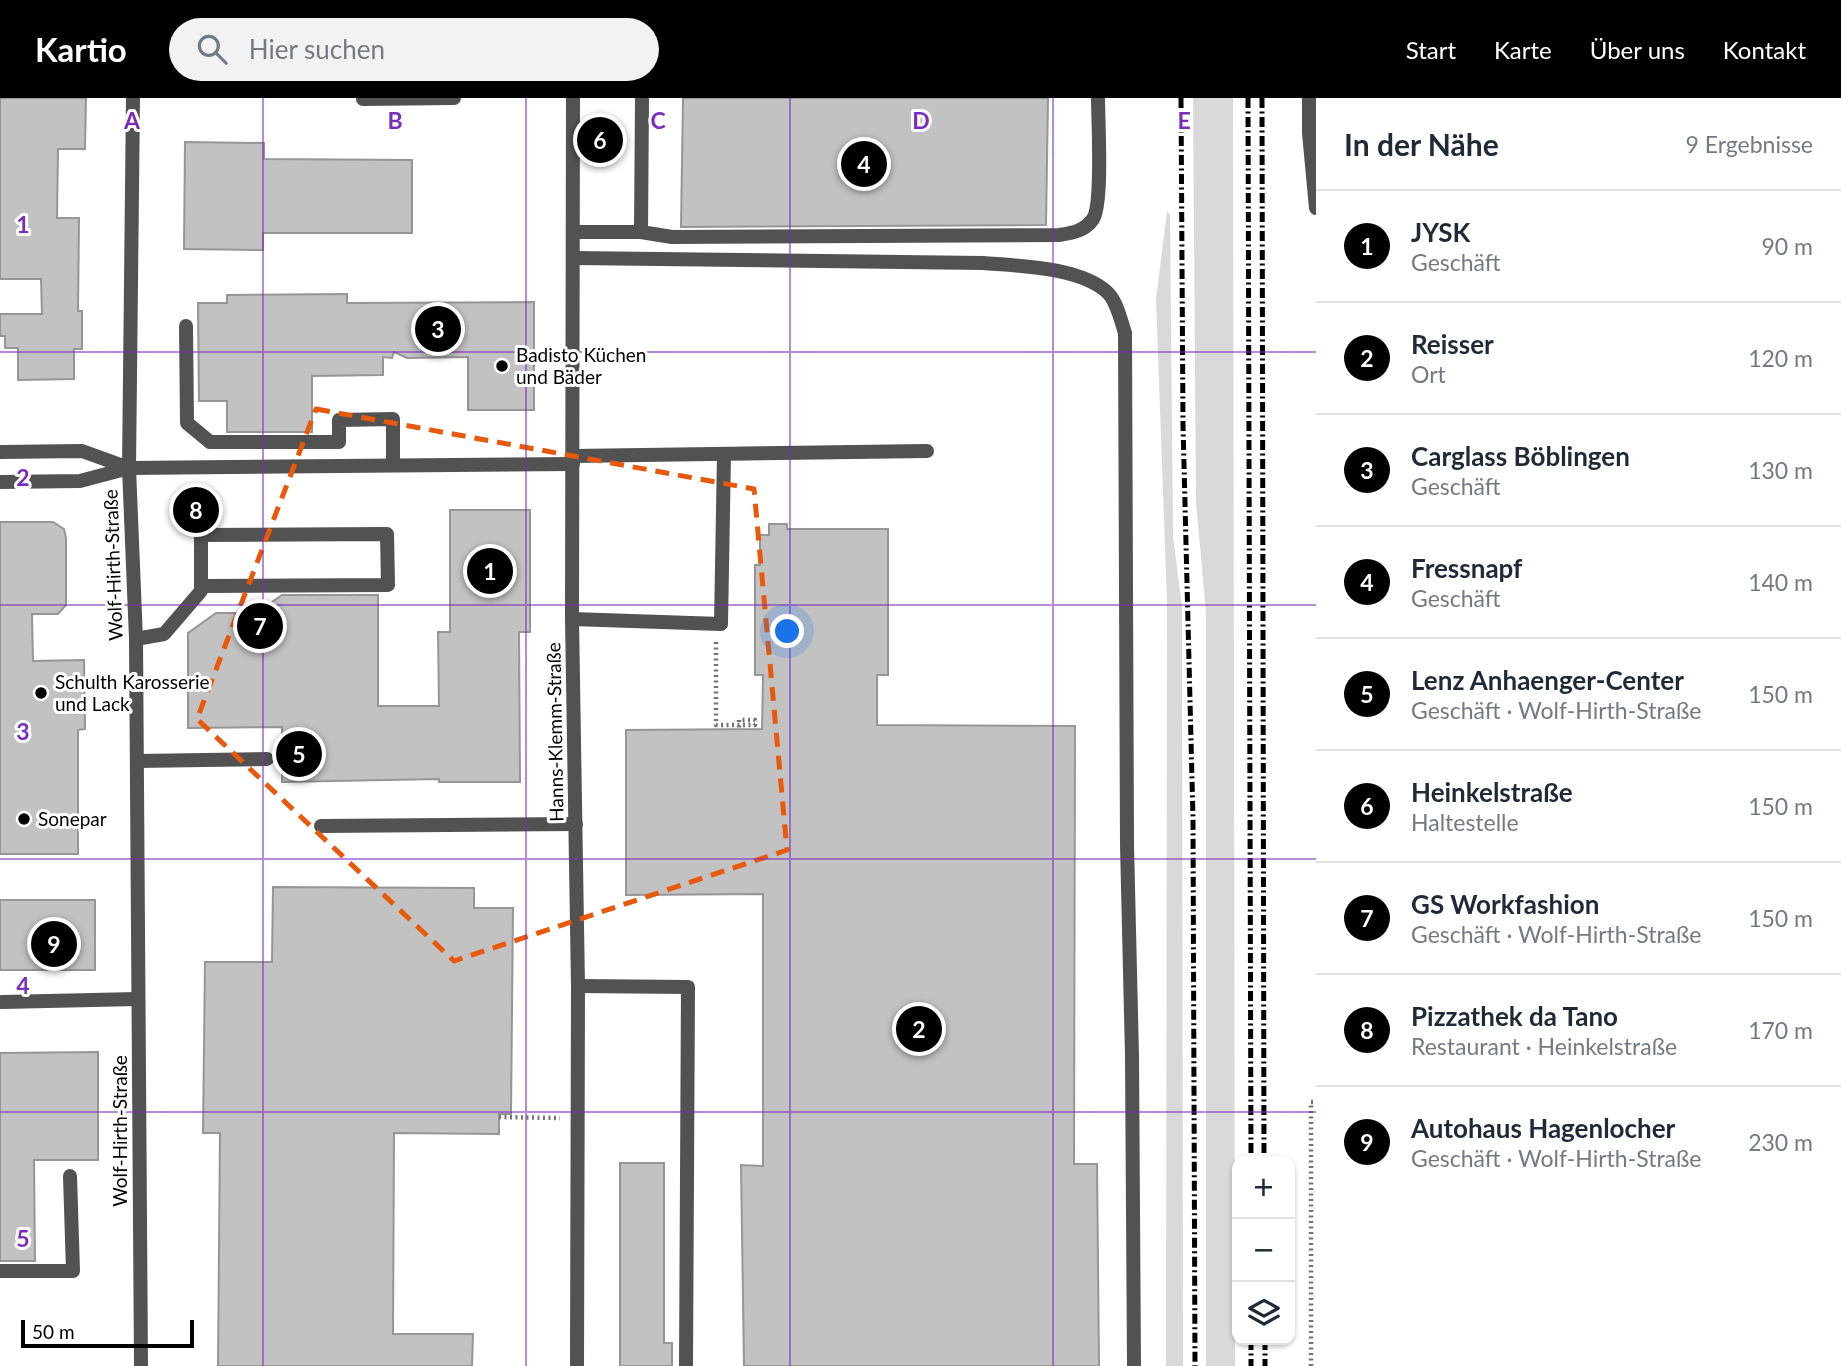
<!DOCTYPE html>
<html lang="de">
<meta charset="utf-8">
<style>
:root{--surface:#fff;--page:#f2f2f3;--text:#1f2937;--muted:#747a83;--line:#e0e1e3;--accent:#000}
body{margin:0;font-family:Lato,sans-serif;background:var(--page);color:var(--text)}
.controls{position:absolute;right:21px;bottom:21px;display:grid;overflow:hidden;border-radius:14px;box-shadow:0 2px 5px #0004}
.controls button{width:63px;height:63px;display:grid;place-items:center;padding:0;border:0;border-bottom:2px solid var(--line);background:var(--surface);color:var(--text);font:35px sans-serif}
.scale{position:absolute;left:21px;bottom:18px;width:173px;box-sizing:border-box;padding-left:7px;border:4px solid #000;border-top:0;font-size:19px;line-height:24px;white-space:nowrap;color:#000;-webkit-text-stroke:5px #fff;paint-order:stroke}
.you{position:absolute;left:788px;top:534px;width:24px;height:24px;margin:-18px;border:5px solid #fff;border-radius:50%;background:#1a73e8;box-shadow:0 0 0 10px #1a73e833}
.badge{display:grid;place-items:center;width:46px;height:46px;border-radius:50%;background:var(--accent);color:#fff;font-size:23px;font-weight:700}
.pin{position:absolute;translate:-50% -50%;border:4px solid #fff;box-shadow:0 2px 7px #0006}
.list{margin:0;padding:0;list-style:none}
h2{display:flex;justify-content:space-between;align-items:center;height:91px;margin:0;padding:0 28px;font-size:30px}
h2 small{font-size:23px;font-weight:400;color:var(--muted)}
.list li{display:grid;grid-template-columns:46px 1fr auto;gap:21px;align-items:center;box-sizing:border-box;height:112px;padding:0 28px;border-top:2px solid var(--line)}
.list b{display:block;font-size:26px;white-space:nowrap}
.list p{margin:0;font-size:23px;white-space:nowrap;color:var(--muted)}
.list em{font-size:23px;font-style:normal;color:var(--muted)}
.icon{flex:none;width:38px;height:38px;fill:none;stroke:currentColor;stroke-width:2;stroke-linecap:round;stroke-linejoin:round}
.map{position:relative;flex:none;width:1316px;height:1268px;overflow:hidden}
header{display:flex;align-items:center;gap:42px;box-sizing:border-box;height:98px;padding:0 35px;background:var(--accent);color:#fff}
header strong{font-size:33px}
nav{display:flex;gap:38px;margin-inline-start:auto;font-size:24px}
.search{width:490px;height:63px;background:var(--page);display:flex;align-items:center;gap:18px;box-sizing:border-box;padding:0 24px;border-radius:38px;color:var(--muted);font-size:26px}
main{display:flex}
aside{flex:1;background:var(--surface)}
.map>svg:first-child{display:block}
.green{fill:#d9d9d9}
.building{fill:#c2c2c2;stroke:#969696;stroke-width:2}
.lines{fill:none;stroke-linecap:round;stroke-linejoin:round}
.path{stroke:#747474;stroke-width:4.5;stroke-dasharray:2 3.5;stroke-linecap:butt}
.service{stroke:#525252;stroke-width:14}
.minor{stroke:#525252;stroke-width:14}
.rail{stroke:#000;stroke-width:5;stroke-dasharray:10 3.5 2 3.5;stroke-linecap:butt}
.marked{fill:none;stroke:#e8590c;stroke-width:5;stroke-dasharray:14 9;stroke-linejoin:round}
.grid{fill:none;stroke:#7b2cbf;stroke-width:2;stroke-opacity:0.55}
.poi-dot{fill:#000;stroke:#fff;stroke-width:2.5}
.labels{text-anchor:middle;stroke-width:6;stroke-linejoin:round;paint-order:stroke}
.poi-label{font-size:19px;fill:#000;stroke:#fff;text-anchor:start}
.street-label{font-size:19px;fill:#000;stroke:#fff}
.grid-label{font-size:23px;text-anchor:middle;font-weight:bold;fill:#7b2cbf;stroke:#fff;stroke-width:6;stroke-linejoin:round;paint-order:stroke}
</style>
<header>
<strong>Kartio</strong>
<div class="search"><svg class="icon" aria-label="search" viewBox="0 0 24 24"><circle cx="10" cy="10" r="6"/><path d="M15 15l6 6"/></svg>Hier suchen</div>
<nav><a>Start</a><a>Karte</a><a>Über uns</a><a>Kontakt</a></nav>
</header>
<main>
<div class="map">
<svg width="1316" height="1268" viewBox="0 0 1316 1268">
<rect width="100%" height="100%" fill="#fff"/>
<g class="green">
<polygon points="1193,0 1233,0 1235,1268 1206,1268 1206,515 1196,404"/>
<polygon points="1167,113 1170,117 1173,438 1182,509 1183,1268 1166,1268 1167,504 1156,201"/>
</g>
<g class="building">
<polygon points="0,0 86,0 85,51 58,51 57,120 79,120 78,213 82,213 82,251 74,251 74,281 18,282 18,250 5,250 5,238 0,238 0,216 42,216 41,181 0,181"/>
<polygon points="683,0 1048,0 1046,127 681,129"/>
<polygon points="185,44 264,45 264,61 412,62 412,135 263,135 263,152 184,151"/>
<polygon points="347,196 347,205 534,204 534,312 468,312 468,259 407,260 394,254 392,260 383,259 383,277 312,278 312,334 227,334 227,303 199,303 198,205 227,205 227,197"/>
<polygon points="189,400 207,400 208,426 174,426 174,409"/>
<polygon points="450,412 530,412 530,534 519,534 520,684 439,684 439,681 282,684 282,629 188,630 188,535 216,515 256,515 282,497 378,497 378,608 439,608 438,534 450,534"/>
<polygon points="0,424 53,424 64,431 66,440 66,507 58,516 32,516 33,563 84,562 85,631 78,632 78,756 0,756"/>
<polygon points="769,426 787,426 787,431 888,431 888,577 877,577 877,627 1075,628 1074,1066 1097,1066 1099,1268 744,1268 741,1067 763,1068 763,796 626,797 626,632 762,631 763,577 755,577 755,467 760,467 760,437 769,437"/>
<polygon points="273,789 474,790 474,810 513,810 511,1016 499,1016 499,1036 394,1035 393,1236 473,1236 472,1268 218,1268 220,1035 203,1035 205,864 272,864"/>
<rect x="0" y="802" width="95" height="70"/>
<polygon points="98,954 98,1062 34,1062 35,1163 0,1163 0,955"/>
<polygon points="620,1065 664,1065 664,1245 672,1245 672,1268 620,1268"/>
</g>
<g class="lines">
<g class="path">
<polyline points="716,544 716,627 755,627 755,622 739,622 739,631"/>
<polyline points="499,1019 560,1020"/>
<polyline points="1311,1268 1311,1004 1316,1004"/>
</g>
<g class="service">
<polyline points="1309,0 1309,35 1316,110"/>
<polyline points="363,1 454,0"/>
<path d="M 574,134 L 641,134 L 672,139 L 1059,137 C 1072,135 1085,133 1093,121 C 1103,106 1098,23 1098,0"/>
<polyline points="641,134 642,0"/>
<path d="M 574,160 L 983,165 C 1019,168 1081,169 1108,195 C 1117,204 1121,223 1125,235 L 1127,747 L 1132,958 L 1134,1268"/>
<polyline points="186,228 187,325 210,344 339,344 339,322 393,321 393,367"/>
<polyline points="573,358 927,353"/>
<polyline points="572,521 721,526 724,356"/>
<polyline points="136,541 164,536 201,493 201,437 387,436 388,487 201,488"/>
<polyline points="137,663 267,661"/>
<polyline points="321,728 576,726"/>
<polyline points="578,888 688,889 686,1268"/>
<polyline points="2,904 138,901"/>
<polyline points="0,1173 73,1173 70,1078"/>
</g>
<g class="minor">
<polyline points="133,0 129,370 136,541 141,1268"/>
<polyline points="573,0 572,521 578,888 577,1268"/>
<polyline points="0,354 82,353 129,370"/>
<polyline points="0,384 80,383 129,370 573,366"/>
</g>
<g class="rail">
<polyline points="1181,0 1183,327 1193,721 1195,1268"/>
<polyline points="1248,0 1251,1063"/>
<polyline points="1262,0 1264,1063"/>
<polyline points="1251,1242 1251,1268"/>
<polyline points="1265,1242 1265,1268"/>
</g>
</g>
<path class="marked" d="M 316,311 L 754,391 L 787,752 L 454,863 L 197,621 Z"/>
<path class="grid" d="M 263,0 L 263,1268M 526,0 L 526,1268M 790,0 L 790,1268M 1053,0 L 1053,1268M 0,254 L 1316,254M 0,507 L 1316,507M 0,761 L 1316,761M 0,1014 L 1316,1014"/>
<g class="poi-dot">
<circle cx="502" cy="268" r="7"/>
<circle cx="41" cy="595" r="7"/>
<circle cx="24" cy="721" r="7"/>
</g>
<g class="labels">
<g class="poi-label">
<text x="516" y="264">Badisto Küchen<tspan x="516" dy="22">und Bäder</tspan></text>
<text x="55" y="591">Schulth Karosserie<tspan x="55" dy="22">und Lack</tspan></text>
<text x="38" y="728">Sonepar</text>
</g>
<g class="street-label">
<text transform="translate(113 467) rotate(-92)" y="7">Wolf-Hirth-Straße</text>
<text transform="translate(555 634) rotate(-91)" y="7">Hanns-Klemm-Straße</text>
<text transform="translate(120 1033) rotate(-90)" y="7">Wolf-Hirth-Straße</text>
</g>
</g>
<g class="grid-label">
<text x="132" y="31">A</text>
<text x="395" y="31">B</text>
<text x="658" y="31">C</text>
<text x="921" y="31">D</text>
<text x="1184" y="31">E</text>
<text x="23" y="135">1</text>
<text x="23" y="388">2</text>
<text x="23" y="642">3</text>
<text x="23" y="896">4</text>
<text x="23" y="1149">5</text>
</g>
</svg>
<div class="controls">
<button>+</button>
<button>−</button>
<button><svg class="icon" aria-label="layers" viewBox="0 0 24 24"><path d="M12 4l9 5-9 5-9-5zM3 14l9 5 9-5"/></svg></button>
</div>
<div class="scale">50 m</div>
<div class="you"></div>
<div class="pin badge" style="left:490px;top:473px">1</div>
<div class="pin badge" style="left:919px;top:931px">2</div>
<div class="pin badge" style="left:438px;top:231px">3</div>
<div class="pin badge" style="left:864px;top:66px">4</div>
<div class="pin badge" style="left:299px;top:656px">5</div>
<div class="pin badge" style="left:600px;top:42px">6</div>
<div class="pin badge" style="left:260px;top:528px">7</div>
<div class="pin badge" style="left:196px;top:412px">8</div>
<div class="pin badge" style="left:54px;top:846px">9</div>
</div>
<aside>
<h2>In der Nähe<small>9 Ergebnisse</small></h2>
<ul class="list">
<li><span class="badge">1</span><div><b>JYSK</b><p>Geschäft</p></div><em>90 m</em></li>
<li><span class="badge">2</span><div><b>Reisser</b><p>Ort</p></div><em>120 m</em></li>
<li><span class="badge">3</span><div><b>Carglass Böblingen</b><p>Geschäft</p></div><em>130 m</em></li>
<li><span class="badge">4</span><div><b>Fressnapf</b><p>Geschäft</p></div><em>140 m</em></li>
<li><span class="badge">5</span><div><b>Lenz Anhaenger-Center</b><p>Geschäft · Wolf-Hirth-Straße</p></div><em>150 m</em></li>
<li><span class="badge">6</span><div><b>Heinkelstraße</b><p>Haltestelle</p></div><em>150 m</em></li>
<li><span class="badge">7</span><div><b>GS Workfashion</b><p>Geschäft · Wolf-Hirth-Straße</p></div><em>150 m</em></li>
<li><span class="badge">8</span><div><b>Pizzathek da Tano</b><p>Restaurant · Heinkelstraße</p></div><em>170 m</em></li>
<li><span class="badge">9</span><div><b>Autohaus Hagenlocher</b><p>Geschäft · Wolf-Hirth-Straße</p></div><em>230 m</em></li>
</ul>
</aside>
</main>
